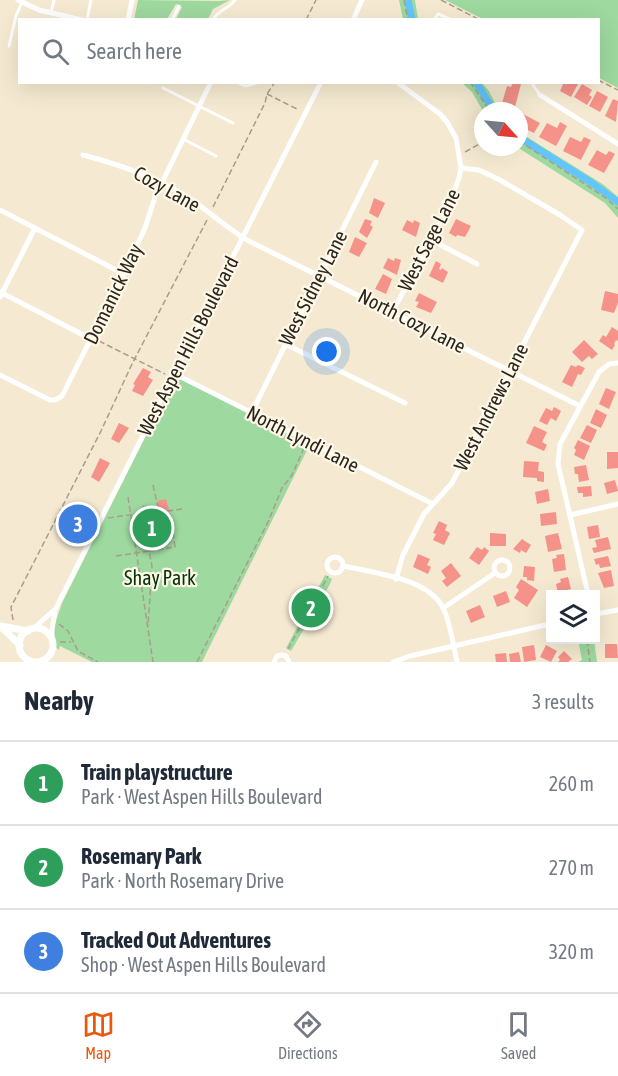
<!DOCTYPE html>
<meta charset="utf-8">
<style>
:root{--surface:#fff;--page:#f6f6f7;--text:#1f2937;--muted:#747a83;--line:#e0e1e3;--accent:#ea580c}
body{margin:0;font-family:"Asap Condensed",sans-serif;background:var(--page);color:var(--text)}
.controls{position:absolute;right:18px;bottom:18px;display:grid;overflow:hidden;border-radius:0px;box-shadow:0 6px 24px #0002}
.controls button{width:54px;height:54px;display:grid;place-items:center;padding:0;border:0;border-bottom:2px solid var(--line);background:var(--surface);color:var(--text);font:30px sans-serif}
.compass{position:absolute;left:474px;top:102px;width:54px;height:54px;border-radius:50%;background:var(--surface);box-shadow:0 6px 24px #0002;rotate:117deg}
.you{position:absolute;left:327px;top:352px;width:21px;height:21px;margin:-15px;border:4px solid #fff;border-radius:50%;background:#1a73e8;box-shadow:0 0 0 9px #1a73e833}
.badge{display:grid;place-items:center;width:39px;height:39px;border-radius:50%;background:var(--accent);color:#fff;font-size:20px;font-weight:700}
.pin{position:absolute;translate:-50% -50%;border:3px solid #fff;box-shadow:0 2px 6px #0006}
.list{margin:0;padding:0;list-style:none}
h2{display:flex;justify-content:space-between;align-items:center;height:78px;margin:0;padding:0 24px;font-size:26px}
h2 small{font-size:20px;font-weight:400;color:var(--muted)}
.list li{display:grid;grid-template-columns:39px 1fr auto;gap:18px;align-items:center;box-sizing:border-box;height:84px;padding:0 24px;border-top:2px solid var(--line)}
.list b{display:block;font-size:22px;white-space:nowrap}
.list p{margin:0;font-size:20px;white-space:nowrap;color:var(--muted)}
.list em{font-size:20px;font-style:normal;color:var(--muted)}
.icon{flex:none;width:33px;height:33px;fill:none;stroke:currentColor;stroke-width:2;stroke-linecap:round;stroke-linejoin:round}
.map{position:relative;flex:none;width:618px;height:662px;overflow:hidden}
.search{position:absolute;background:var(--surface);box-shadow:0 6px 24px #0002;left:18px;right:18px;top:18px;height:66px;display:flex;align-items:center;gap:15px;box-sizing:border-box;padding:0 21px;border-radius:0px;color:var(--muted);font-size:22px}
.sheet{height:330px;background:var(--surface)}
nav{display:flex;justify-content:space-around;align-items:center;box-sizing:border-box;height:84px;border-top:2px solid var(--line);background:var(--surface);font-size:16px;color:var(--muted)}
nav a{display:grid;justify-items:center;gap:3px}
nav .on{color:var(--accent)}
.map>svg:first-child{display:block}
.green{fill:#9ed99f}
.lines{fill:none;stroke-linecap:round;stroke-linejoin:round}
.canal{stroke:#64c5fc;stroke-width:7}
.building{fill:#f59289}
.path{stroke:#a79e8c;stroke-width:1.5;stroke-dasharray:6 3;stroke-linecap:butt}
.service{stroke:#fff;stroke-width:3}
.minor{stroke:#fff;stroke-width:5}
.tertiary{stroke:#fff;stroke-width:7}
.labels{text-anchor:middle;stroke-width:4.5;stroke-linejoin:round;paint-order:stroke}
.street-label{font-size:20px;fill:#2a261d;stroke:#fff8e9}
.park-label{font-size:20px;fill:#003407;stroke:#fff8e9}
</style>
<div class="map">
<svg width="618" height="662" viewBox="0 0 618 662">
<rect width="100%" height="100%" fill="#f5ead1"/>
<g class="green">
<polygon points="138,0 219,1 230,0 213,9 208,19 176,19 182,7 176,4 167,19 134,20"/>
<polygon points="399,0 415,0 418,19 403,19"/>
<polygon points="445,0 618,0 618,88 599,78 598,20 483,19"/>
<polygon points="462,83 482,83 489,91 499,111 483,111 472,92"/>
<polygon points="519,132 604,185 618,197 618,218 605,203 517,147 519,147"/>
<polygon points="182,378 310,444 202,662 92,662 60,646 59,650 56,647 54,627 62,603 171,386"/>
<polygon points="325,575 332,579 330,584 291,651 286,648"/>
<polygon points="578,640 594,640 597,662 578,662 582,660"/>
</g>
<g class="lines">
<g class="canal">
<polyline points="408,0 412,20"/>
<polyline points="476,82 494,111"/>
<polyline points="519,137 592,183 618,202"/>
</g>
</g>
<g class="building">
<polygon points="513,82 521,84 515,107 502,103 507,86 511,87"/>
<polygon points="564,82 579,82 571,97 560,91"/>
<polygon points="582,84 592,90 589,95 592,97 587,105 574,97"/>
<polygon points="597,91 608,97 600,112 589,106"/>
<polygon points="613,99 618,101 616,122 605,116"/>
<polygon points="521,113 540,123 534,133 519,126"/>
<polygon points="560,122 567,126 556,146 539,137 547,123 557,128"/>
<polygon points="570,137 581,142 584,137 591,140 581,160 563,151"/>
<polygon points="597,150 606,155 609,151 615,154 604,173 588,165"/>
<polygon points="374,198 385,203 378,218 369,213"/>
<polygon points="365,219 372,221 370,225 373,227 367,238 359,232"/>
<polygon points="456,219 471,226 465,237 457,235 456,237 449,233"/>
<polygon points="407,220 413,223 414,220 420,223 416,237 402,230"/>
<polygon points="355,237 367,243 359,257 349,252"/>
<polygon points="388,258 394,261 395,258 401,260 397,275 383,268"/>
<polygon points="436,261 441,264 439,269 441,270 442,268 448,272 443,283 429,276"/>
<polygon points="383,274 392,279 386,294 375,289"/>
<polygon points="605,291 618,294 618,303 614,313 601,310"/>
<polygon points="419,293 437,302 431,313 416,307 419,302 415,301"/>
<polygon points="612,327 618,331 618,341 616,340 614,344 615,345 612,350 599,341 603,335 606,337"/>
<polygon points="584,340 598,354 592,359 589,356 582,362 572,352"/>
<polygon points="571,365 576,367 578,365 585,368 581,375 578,374 572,387 562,382"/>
<polygon points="143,368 151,372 148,377 153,380 143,396 132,391 135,385 133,384"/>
<polygon points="606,388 616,392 609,409 599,404"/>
<polygon points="554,407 561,411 556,421 551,418 547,425 539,421 546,408 552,411"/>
<polygon points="596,409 607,415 601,428 590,423"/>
<polygon points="119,423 129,428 119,443 111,439"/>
<polygon points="587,425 597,430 591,443 580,438"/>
<polygon points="534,426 547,432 542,442 547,445 544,451 526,443"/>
<polygon points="578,440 590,446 584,460 574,455 576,450 574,448"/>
<polygon points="607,452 618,452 618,468 607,469"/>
<polygon points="100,458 110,463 99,482 91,477"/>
<polygon points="524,461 539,462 538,471 544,472 544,482 537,481 537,478 523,477"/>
<polygon points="586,465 589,480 579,482 578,474 575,474 574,467"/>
<polygon points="615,480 618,491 607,494 604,483"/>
<polygon points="591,486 592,496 583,497 583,493 578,493 577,487"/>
<polygon points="548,489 550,501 537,504 535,492"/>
<polygon points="166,499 169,510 159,512 157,501"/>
<polygon points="556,512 557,524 541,526 540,514"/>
<polygon points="439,521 447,525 445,530 450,533 444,545 433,540 436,534 433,533"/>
<polygon points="598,525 600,537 589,539 587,527"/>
<polygon points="490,533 506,534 506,546 490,546"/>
<polygon points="558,533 562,549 548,552 545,536"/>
<polygon points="608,537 611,549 594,553 592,548 597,547 595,540"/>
<polygon points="522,539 531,545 526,553 521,550 520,553 513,549"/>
<polygon points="477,547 482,550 484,547 489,551 479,565 469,558"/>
<polygon points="418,554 430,559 427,565 431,567 428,574 413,567"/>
<polygon points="564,554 566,570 554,572 552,559 557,558 556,555"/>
<polygon points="608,556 611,566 600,568 599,564 596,565 594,559"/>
<polygon points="451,563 461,576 447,587 442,581 446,578 441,571"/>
<polygon points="524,566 535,567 534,581 527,580 527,577 523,577"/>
<polygon points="611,570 614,586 604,588 598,573"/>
<polygon points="568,577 571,589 567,590 568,594 558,594 556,584 561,582 560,579"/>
<polygon points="521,579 538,590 527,607 514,598 519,590 516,587"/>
<polygon points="506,591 510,602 497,607 493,596"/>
<polygon points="480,605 485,617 471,623 466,611"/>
<polygon points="605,644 617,644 618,658 605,658"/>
<polygon points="534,645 536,660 524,662 522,647"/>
<polygon points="546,645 557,651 551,662 540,657"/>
<polygon points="564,651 572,659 568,662 558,662 560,660 558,657"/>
<polygon points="519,652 521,662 510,662 509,654"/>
<polygon points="506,653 507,662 496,662 495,654"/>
</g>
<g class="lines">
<g class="path">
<polyline points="404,0 408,20"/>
<polyline points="441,0 480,20"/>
<polyline points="306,20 316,0"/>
<polyline points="598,80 618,90"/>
<polyline points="470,82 490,111"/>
<polyline points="267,94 299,110"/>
<polyline points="519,141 606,198 618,209"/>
<polyline points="465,152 483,142"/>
<polyline points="213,207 265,103 267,94 275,82"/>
<polyline points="99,341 165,374"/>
<polyline points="153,485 159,512 183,509"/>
<polyline points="128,497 153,662"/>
<polyline points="159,512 143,505 149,551 175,547 170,511"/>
<polyline points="108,518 142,513"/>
<polyline points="145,521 170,517"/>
<polyline points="116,556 149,551 152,566 148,626"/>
<polyline points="13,620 11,607 101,431 132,364 207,220"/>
<polyline points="59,624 68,631 78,651 98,662"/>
<polyline points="587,640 590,662"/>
<polyline points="60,642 71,642"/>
<polyline points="288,649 328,576"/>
<polyline points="197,662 268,522 282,488 292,475 304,448"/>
</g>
<g class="service">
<polyline points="51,13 54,0"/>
<polyline points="87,20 91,0"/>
<polyline points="172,20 179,6"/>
<path d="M 213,20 C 218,10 229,9 235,0"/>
<polyline points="434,20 438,14 452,20"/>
<polyline points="9,46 16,16 22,2"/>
<polyline points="236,82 246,86 260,82"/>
<polyline points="531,82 540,95"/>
<polyline points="150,83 150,82"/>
<polyline points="163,88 233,123"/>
<polyline points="183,139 216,156"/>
</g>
<g class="minor">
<polyline points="18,0 39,10 82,20"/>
<polyline points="128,20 132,0"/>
<polyline points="353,20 362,0"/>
<polyline points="540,95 618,144"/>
<path d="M 83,155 C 122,165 158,178 192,200 C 211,213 228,229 249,241 L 580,406"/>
<polyline points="0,210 124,274"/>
<polyline points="431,240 477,264"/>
<polyline points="0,292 91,339"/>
<polyline points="0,297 35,228"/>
<polyline points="393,311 449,206 459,178 461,168 456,138 447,122 440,114 397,82"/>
<polyline points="285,344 405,403"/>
<polyline points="175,374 431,503"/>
<polyline points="0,375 50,400 55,400 62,396 127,267 145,228 155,197 211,82"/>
<polyline points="251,414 376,162"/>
<polyline points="570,515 618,504"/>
<circle cx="335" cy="565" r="8"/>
<circle cx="502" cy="568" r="8"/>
<path d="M 344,566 C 373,573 429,578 443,608 C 451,624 453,645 457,662"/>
<polyline points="396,579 403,555 424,514 452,483 582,230 560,215 500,180 479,170 461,168"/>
<polyline points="588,594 558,464 560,444 599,372 609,364 618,363"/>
<polyline points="443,608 495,573"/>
<polyline points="596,614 618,610"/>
<polyline points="33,629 53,611"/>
<polyline points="51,637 55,610 321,82"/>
<polyline points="274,662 277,656 282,655 286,656 289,662"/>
<polyline points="393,662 410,656 550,624"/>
</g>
<g class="tertiary">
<polyline points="0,626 20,645"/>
<polyline points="1,626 28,631"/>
<circle cx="36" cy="645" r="17"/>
</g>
</g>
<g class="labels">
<g class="street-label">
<text transform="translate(167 189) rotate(29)" y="7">Cozy Lane</text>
<text transform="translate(429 240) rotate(-63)" y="7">West Sage Lane</text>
<text transform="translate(313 288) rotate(-63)" y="7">West Sidney Lane</text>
<text transform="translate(113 294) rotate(-64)" y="7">Domanick Way</text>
<text transform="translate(412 321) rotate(27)" y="7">North Cozy Lane</text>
<text transform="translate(188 346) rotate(-63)" y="7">West Aspen Hills Boulevard</text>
<text transform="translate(491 407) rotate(-63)" y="7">West Andrews Lane</text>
<text transform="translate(303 439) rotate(27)" y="7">North Lyndi Lane</text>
</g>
<g class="park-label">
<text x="160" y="585">Shay Park</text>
</g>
</g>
</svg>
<div class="controls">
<button><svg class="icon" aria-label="layers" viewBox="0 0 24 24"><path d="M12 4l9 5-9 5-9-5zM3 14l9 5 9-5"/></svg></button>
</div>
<svg class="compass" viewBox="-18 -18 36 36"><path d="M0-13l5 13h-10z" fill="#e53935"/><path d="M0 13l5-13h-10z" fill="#747a83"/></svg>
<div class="you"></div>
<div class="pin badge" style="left:152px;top:528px;background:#2e9e5b">1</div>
<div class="pin badge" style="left:311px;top:608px;background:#2e9e5b">2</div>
<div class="pin badge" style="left:78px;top:524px;background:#3f7fe0">3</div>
<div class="search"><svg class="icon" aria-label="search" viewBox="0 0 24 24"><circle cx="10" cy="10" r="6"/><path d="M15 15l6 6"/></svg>Search here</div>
</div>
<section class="sheet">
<h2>Nearby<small>3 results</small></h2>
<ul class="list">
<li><span class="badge" style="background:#2e9e5b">1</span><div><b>Train playstructure</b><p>Park · West Aspen Hills Boulevard</p></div><em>260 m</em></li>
<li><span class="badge" style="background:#2e9e5b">2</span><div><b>Rosemary Park</b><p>Park · North Rosemary Drive</p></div><em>270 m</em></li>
<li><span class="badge" style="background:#3f7fe0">3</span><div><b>Tracked Out Adventures</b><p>Shop · West Aspen Hills Boulevard</p></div><em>320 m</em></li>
</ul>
</section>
<nav>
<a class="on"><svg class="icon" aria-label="map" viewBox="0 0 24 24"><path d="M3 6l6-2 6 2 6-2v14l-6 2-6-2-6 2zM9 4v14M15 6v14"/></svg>Map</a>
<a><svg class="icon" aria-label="directions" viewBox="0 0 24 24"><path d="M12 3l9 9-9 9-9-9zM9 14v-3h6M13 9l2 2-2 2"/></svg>Directions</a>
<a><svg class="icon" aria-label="saved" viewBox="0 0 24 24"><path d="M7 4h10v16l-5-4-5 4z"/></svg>Saved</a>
</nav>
